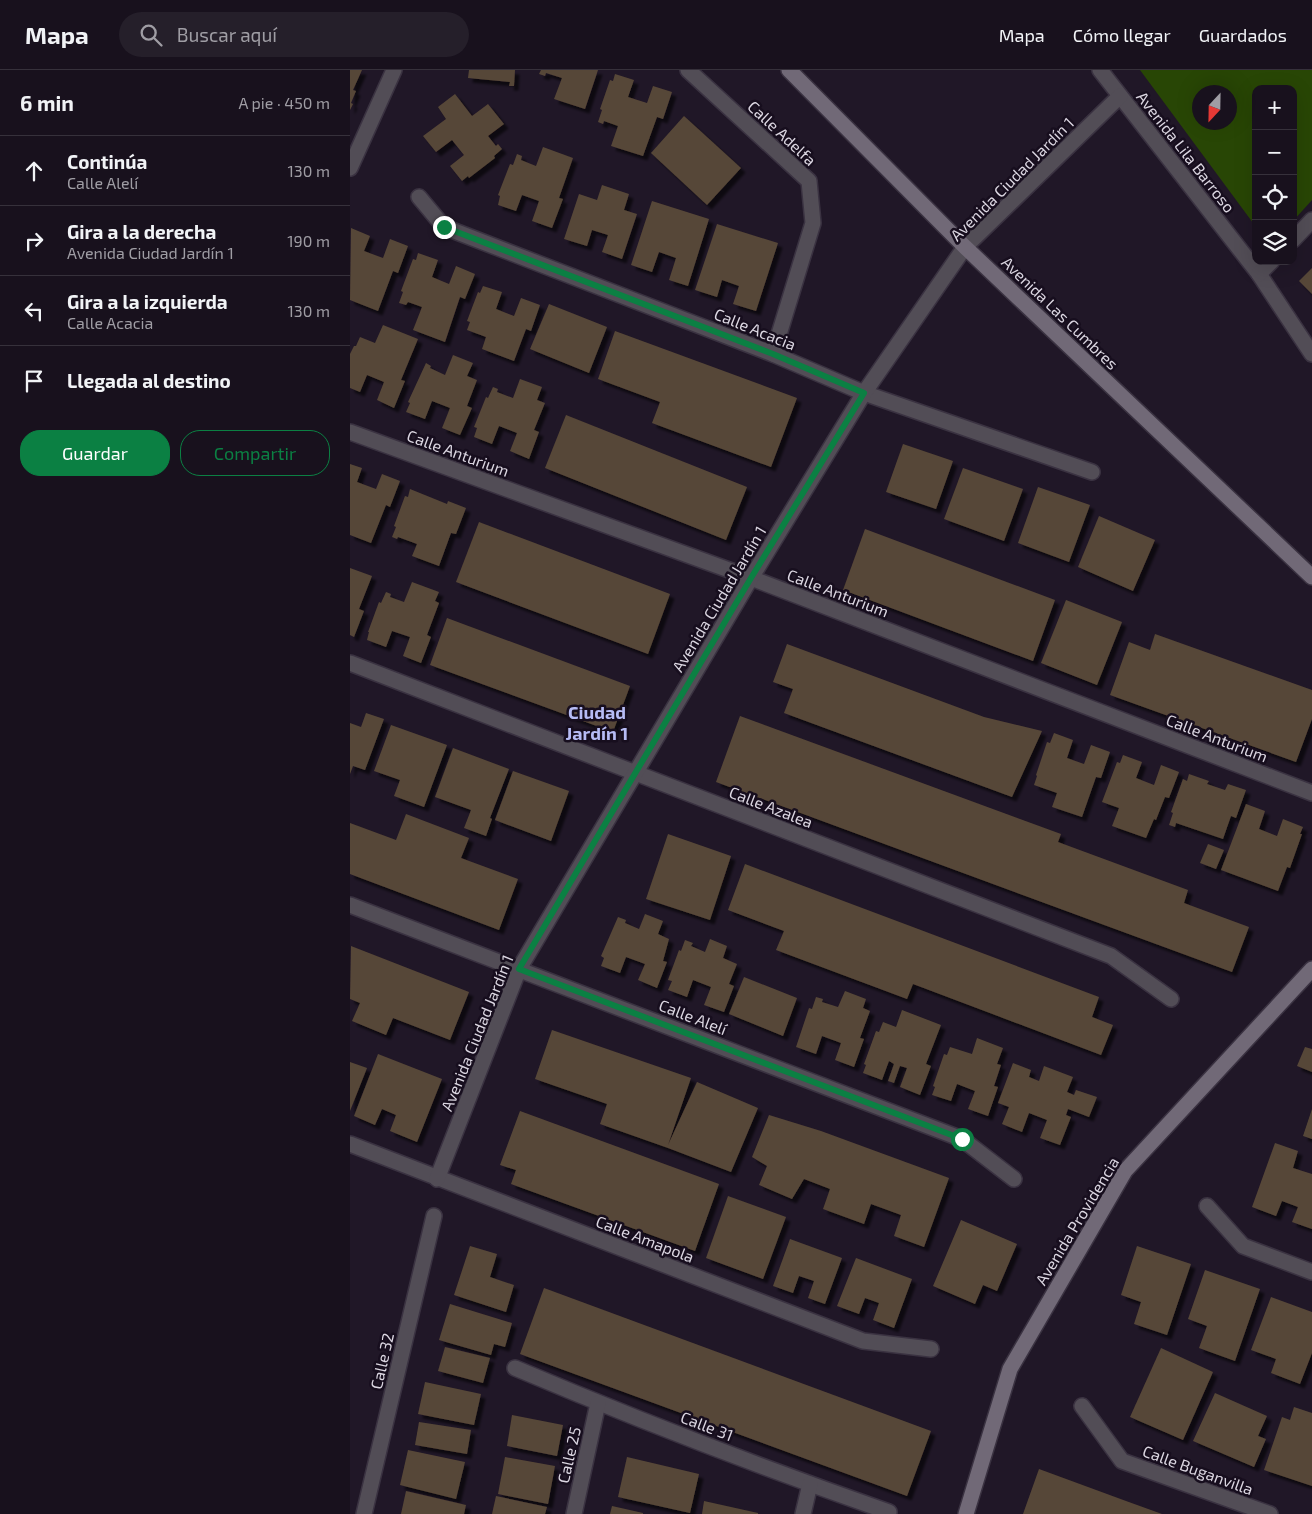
<!DOCTYPE html>
<html lang="es">
<meta charset="utf-8">
<style>
:root{--surface:#18111d;--page:#251f2a;--text:#f1f3f6;--muted:#9f9da4;--line:#36313b;--accent:#0b8043}
body{margin:0;font-family:"Exo 2",sans-serif;background:var(--page);color:var(--text)}
.controls{position:absolute;right:15px;top:15px;display:grid;overflow:hidden;border-radius:10px;box-shadow:0 5px 20px #0002}
.controls button{width:45px;height:45px;display:grid;place-items:center;padding:0;border:0;border-bottom:1px solid var(--line);background:var(--surface);color:var(--text);font:25px sans-serif}
.compass{position:absolute;left:842px;top:15px;width:45px;height:45px;border-radius:50%;background:var(--surface);box-shadow:0 5px 20px #0002;rotate:202deg}
.stop{position:absolute;width:15px;height:15px;margin:-11px;border:4px solid #0b8043;border-radius:50%;background:#fff}
.stop.end{background:#0b8043;border-color:#fff;box-shadow:0 1px 5px #0008}
.list{margin:0;padding:0;list-style:none}
h2{display:flex;justify-content:space-between;align-items:center;height:65px;margin:0;padding:0 20px;font-size:21px}
h2 small{font-size:16px;font-weight:400;color:var(--muted)}
.list li{display:grid;grid-template-columns:32px 1fr auto;gap:15px;align-items:center;box-sizing:border-box;height:70px;padding:0 20px;border-top:1px solid var(--line)}
.list b{display:block;font-size:19px;white-space:nowrap}
.list p{margin:0;font-size:16px;white-space:nowrap;color:var(--muted)}
.list em{font-size:16px;font-style:normal;color:var(--muted)}
.actions{display:flex;gap:10px;padding:15px 20px}
.actions a{flex:1;padding:11px 0;border:1px solid var(--accent);border-radius:20px;text-align:center;font-size:18px;color:var(--accent)}
.actions .main{background:var(--accent);color:#fff}
.icon{flex:none;width:28px;height:28px;fill:none;stroke:currentColor;stroke-width:2;stroke-linecap:round;stroke-linejoin:round}
.map{position:relative;flex:none;width:962px;height:1444px;overflow:hidden}
header{display:flex;align-items:center;gap:30px;box-sizing:border-box;height:70px;padding:0 25px;background:var(--surface);border-bottom:1px solid var(--line)}
header strong{font-size:24px}
nav{display:flex;gap:28px;margin-inline-start:auto;font-size:18px}
.search{width:350px;height:45px;background:var(--page);display:flex;align-items:center;gap:12px;box-sizing:border-box;padding:0 18px;border-radius:28px;color:var(--muted);font-size:19px}
main{display:flex}
aside{flex:1;background:var(--surface)}
.map>svg:first-child{display:block}
.green{fill:#284605;fill-rule:evenodd}
.building{fill:#574737;filter:url(#shadow)}
.lines{fill:none;stroke-linecap:round;stroke-linejoin:round}
.street-casing{stroke:#3a3241;stroke-width:18}
.secondary-casing{stroke:#3a3241;stroke-width:18}
.street{stroke:#524d56;stroke-width:15}
.secondary{stroke:#716977;stroke-width:15}
.route{stroke:#0b8043;stroke-width:6}
.labels{text-anchor:middle;stroke-width:5;stroke-linejoin:round;paint-order:stroke}
.street-label{font-size:16px;fill:#dbd6e1;stroke:#170e1e}
.neighbourhood-label{font-size:18px;font-weight:bold;fill:#b7bcf5;stroke:#170e1e}
</style>
<header>
<strong>Mapa</strong>
<div class="search"><svg class="icon" aria-label="search" viewBox="0 0 24 24"><circle cx="10" cy="10" r="6"/><path d="M15 15l6 6"/></svg>Buscar aquí</div>
<nav><a>Mapa</a><a>Cómo llegar</a><a>Guardados</a></nav>
</header>
<main>
<aside>
<h2>6 min<small>A pie · 450 m</small></h2>
<ul class="list">
<li><svg class="icon" aria-label="ahead" viewBox="0 0 24 24"><path d="M12 20V5M6 11l6-6 6 6"/></svg><div><b>Continúa</b><p>Calle Alelí</p></div><em>130 m</em></li>
<li><svg class="icon" aria-label="right" viewBox="0 0 24 24"><path d="M7 20v-9h11M14 6l5 5-5 5"/></svg><div><b>Gira a la derecha</b><p>Avenida Ciudad Jardín 1</p></div><em>190 m</em></li>
<li><svg class="icon" aria-label="left" viewBox="0 0 24 24"><path d="M17 20v-9H6M10 6l-5 5 5 5"/></svg><div><b>Gira a la izquierda</b><p>Calle Acacia</p></div><em>130 m</em></li>
<li><svg class="icon" aria-label="arrive" viewBox="0 0 24 24"><path d="M6 21V4h12l-3 4 3 4H6"/></svg><div><b>Llegada al destino</b></div></li>
</ul>
<div class="actions"><a class="main">Guardar</a><a>Compartir</a></div>
</aside>
<div class="map">
<svg width="962" height="1444" viewBox="0 0 962 1444">
<defs>
<filter id="shadow"><feDropShadow dx="4.5" dy="4.5" stdDeviation="1" flood-color="#0009"/></filter>
</defs>
<rect width="100%" height="100%" fill="#201727"/>
<path class="green" d="M 790,0 L 962,0 L 962,130 L 943,151 L 943,19 L 906,19 L 906,157 ZM 849,22 L 879,22 L 879,52 L 849,52 Z"/>
<g class="building">
<polygon points="0,0 12,0 3,20 6,21 1,33 3,34 0,40"/>
<polygon points="119,0 165,0 164,16 159,16 160,12 118,8"/>
<polygon points="191,0 248,0 235,39 204,29 212,8 196,3 195,6 189,4"/>
<polygon points="265,4 284,10 278,27 297,33 303,16 322,22 313,49 307,47 293,86 261,76 268,56 254,51 253,54 248,52 252,40 250,39 260,10 263,11"/>
<polygon points="105,24 122,46 138,34 154,54 138,66 146,76 148,74 152,79 144,86 145,88 119,108 118,106 112,111 100,96 114,85 102,70 86,82 73,66 96,49 88,37"/>
<polygon points="334,46 391,98 357,135 301,83"/>
<polygon points="193,77 223,88 209,128 213,129 202,158 182,151 189,131 172,125 166,141 148,135 150,126 148,125 160,94 163,95 167,84 172,86 171,90 186,96"/>
<polygon points="252,115 279,124 274,140 287,144 272,189 252,182 258,165 242,160 237,176 214,169 229,124 247,130"/>
<polygon points="302,131 359,149 338,216 319,210 326,188 309,182 302,202 281,195"/>
<polygon points="367,154 428,173 406,241 383,234 389,216 372,210 367,227 345,220"/>
<polygon points="1,158 20,166 14,181 33,188 40,169 58,176 48,203 43,201 28,241 0,230"/>
<polygon points="68,183 88,190 82,207 99,214 106,196 125,204 115,229 110,227 95,272 63,260 72,237 58,232 56,235 49,233 53,222 51,221 63,189 66,190"/>
<polygon points="962,198 962,224 949,211"/>
<polygon points="133,216 152,222 146,239 164,246 171,228 190,235 181,261 176,259 164,291 132,279 136,267 117,260 120,252 117,251 128,222 130,223"/>
<polygon points="199,234 257,257 239,303 180,279"/>
<polygon points="33,255 68,269 51,310 55,311 44,338 27,330 34,312 17,305 10,322 0,318 0,284 4,276 6,276 10,267 25,273"/>
<polygon points="265,261 447,328 421,397 302,353 310,332 248,309"/>
<polygon points="103,285 123,293 117,306 127,310 117,336 122,338 110,365 92,358 100,338 82,331 75,349 56,342 60,333 58,332 76,293 81,296 80,298 95,305"/>
<polygon points="170,309 192,317 187,330 195,333 184,360 189,362 179,389 160,381 167,363 149,356 142,374 124,367 127,358 124,357 136,327 138,328 143,317 148,319 147,322 163,328"/>
<polygon points="216,345 397,417 376,470 195,398"/>
<polygon points="553,374 603,391 586,439 536,422"/>
<polygon points="0,394 12,398 7,412 26,419 32,404 50,411 40,437 36,435 21,473 0,465"/>
<polygon points="613,398 673,419 654,471 594,449"/>
<polygon points="688,417 740,435 719,492 668,473"/>
<polygon points="60,419 97,434 98,431 116,438 106,464 101,463 89,496 62,486 67,474 48,467 47,469 42,467 46,457 44,456 55,426 58,427"/>
<polygon points="749,446 805,470 783,521 728,497"/>
<polygon points="129,452 320,524 298,584 106,512"/>
<polygon points="515,459 705,530 683,591 493,520"/>
<polygon points="0,498 22,506 9,539 14,541 4,567 0,565"/>
<polygon points="62,512 89,522 85,531 89,533 77,565 81,567 71,593 53,586 60,567 42,561 36,577 17,570 19,562 18,562 29,532 31,533 36,522 41,524 40,527 54,532"/>
<polygon points="716,530 772,552 747,615 691,593"/>
<polygon points="97,548 280,616 263,662 80,595"/>
<polygon points="805,564 962,620 962,649 946,692 760,625 779,572 800,580"/>
<polygon points="437,574 634,647 692,661 662,727 434,643 443,619 423,612"/>
<polygon points="16,643 34,649 15,700 3,696 0,704 0,653 11,657"/>
<polygon points="390,646 711,764 708,772 838,820 834,833 899,857 882,902 366,712"/>
<polygon points="41,655 97,675 74,737 44,726 50,710 24,701"/>
<polygon points="704,663 723,670 717,688 734,694 741,675 760,682 751,708 746,707 732,747 702,737 707,723 684,715 687,706 686,705 697,672 700,673"/>
<polygon points="103,678 159,699 140,748 142,749 136,766 114,758 121,740 85,727"/>
<polygon points="773,685 792,692 786,708 804,715 811,695 829,702 819,728 815,727 806,750 804,749 796,768 762,756 769,738 752,732 767,692 770,693"/>
<polygon points="163,701 219,721 201,771 145,750"/>
<polygon points="839,704 859,711 857,714 875,720 878,714 896,720 886,748 881,746 873,769 826,753 825,757 819,755 823,743 821,742 833,709 837,711"/>
<polygon points="896,734 915,741 909,759 927,766 933,749 953,757 950,764 952,764 940,798 937,797 928,821 871,800"/>
<polygon points="56,744 119,768 111,788 168,809 149,860 0,804 0,753 46,770"/>
<polygon points="318,764 381,786 360,850 296,829"/>
<polygon points="858,774 874,780 866,799 850,793"/>
<polygon points="395,794 749,927 742,947 763,955 751,985 563,914 557,929 426,880 434,861 378,840"/>
<polygon points="295,844 313,851 308,864 319,869 313,891 317,892 307,918 288,910 295,894 276,887 270,903 251,896 254,888 251,886 268,847 276,850 275,853 289,859"/>
<polygon points="360,869 377,876 373,888 387,894 379,914 384,916 374,942 354,935 361,917 343,910 337,927 318,920 322,911 318,910 329,880 331,881 335,870 343,873 341,876 355,882"/>
<polygon points="1,876 119,922 100,970 43,948 36,965 2,951 10,933 0,929"/>
<polygon points="394,907 447,928 433,966 379,944"/>
<polygon points="495,921 516,929 513,938 520,941 510,968 514,969 504,997 485,990 491,973 472,966 466,984 446,977 459,938 462,939 466,927 473,929 472,932 488,937"/>
<polygon points="552,940 591,955 576,994 581,996 570,1025 550,1017 557,998 550,996 544,1013 538,1011 544,994 539,991 532,1010 513,1003 516,995 514,994 526,961 529,962 533,952 546,957"/>
<polygon points="202,960 341,1008 318,1075 347,1012 408,1038 381,1102 318,1078 250,1054 257,1034 185,1009"/>
<polygon points="627,968 653,978 647,994 651,995 644,1016 648,1017 638,1046 618,1039 625,1021 607,1014 601,1031 582,1025 585,1017 583,1016 594,984 597,985 600,977 622,984"/>
<polygon points="955,977 962,979 962,1002 947,996"/>
<polygon points="28,984 92,1009 67,1072 40,1061 46,1045 32,1039 25,1055 4,1046"/>
<polygon points="0,992 17,998 0,1041"/>
<polygon points="663,993 681,1000 679,1007 689,1011 694,996 723,1007 717,1022 724,1025 726,1020 747,1027 739,1047 718,1039 716,1045 721,1047 710,1075 690,1068 697,1050 679,1043 672,1062 652,1054 659,1037 648,1033"/>
<polygon points="962,1039 962,1069 953,1066"/>
<polygon points="170,1041 369,1114 345,1181 161,1114 166,1100 150,1095"/>
<polygon points="419,1045 471,1061 599,1108 574,1177 544,1166 551,1145 521,1134 514,1154 473,1139 480,1119 454,1109 442,1129 409,1115 417,1096 402,1087"/>
<polygon points="925,1073 948,1081 943,1098 962,1104 962,1159 942,1152 948,1137 932,1131 926,1146 902,1137"/>
<polygon points="378,1126 436,1147 413,1209 356,1188"/>
<polygon points="611,1150 667,1174 647,1221 633,1215 625,1234 583,1216"/>
<polygon points="440,1169 492,1188 475,1234 458,1228 464,1211 449,1206 443,1223 423,1216"/>
<polygon points="120,1176 147,1184 140,1207 164,1215 156,1242 104,1225"/>
<polygon points="787,1176 841,1194 817,1265 784,1254 791,1232 771,1225"/>
<polygon points="506,1188 562,1209 544,1258 523,1250 529,1233 515,1228 509,1244 487,1236"/>
<polygon points="855,1200 910,1219 885,1291 849,1278 857,1256 838,1249"/>
<polygon points="194,1218 581,1361 557,1426 170,1284"/>
<polygon points="921,1227 962,1242 962,1283 950,1314 921,1303 926,1289 901,1280"/>
<polygon points="100,1234 162,1253 155,1277 144,1274 141,1285 89,1270"/>
<polygon points="95,1277 140,1288 133,1313 88,1301"/>
<polygon points="811,1278 863,1302 833,1370 780,1347"/>
<polygon points="75,1312 131,1324 124,1355 68,1344"/>
<polygon points="865,1323 917,1346 908,1366 916,1369 904,1397 843,1371"/>
<polygon points="944,1337 962,1343 962,1416 914,1400 932,1347 940,1350"/>
<polygon points="162,1345 213,1355 207,1386 157,1376"/>
<polygon points="69,1352 121,1360 117,1384 65,1375"/>
<polygon points="58,1380 115,1392 106,1429 50,1415"/>
<polygon points="155,1387 205,1396 198,1434 148,1424"/>
<polygon points="277,1387 349,1404 340,1443 268,1427"/>
<polygon points="689,1399 776,1431 812,1444 673,1444"/>
<polygon points="56,1421 116,1435 114,1444 51,1444"/>
<polygon points="146,1426 197,1437 195,1444 142,1444"/>
<polygon points="354,1431 408,1443 408,1444 352,1444"/>
<polygon points="262,1436 293,1443 293,1444 260,1444"/>
</g>
<g class="lines">
<g class="street-casing">
<g id="street">
<polyline points="338,0 459,111 463,153 423,284"/>
<polyline points="750,0 909,204 962,284"/>
<polyline points="0,98 44,0"/>
<polyline points="69,127 94,157 423,284 514,323 742,402"/>
<polyline points="943,170 962,150"/>
<polyline points="909,204 922,191"/>
<polyline points="0,362 401,508 962,723"/>
<polyline points="0,593 761,886 821,929"/>
<polyline points="0,835 612,1069 664,1109"/>
<polyline points="0,1074 513,1271 581,1279"/>
<polyline points="87,1109 169,899 401,508 514,323 615,177 770,26"/>
<polyline points="857,1136 893,1176 962,1202"/>
<path d="M 165,1298 C 288,1350 413,1398 539,1442"/>
<polyline points="732,1336 772,1391 920,1444"/>
<polyline points="14,1444 84,1146"/>
<polyline points="224,1444 248,1333"/>
<polyline points="453,1444 460,1414"/>
</g>
</g>
<g class="secondary-casing">
<g id="secondary">
<polyline points="439,0 615,177 962,507"/>
<polyline points="616,1444 660,1299 775,1101 962,899"/>
</g>
</g>
<use href="#street" class="street"/>
<use href="#secondary" class="secondary"/>
</g>
<g class="lines">
<polyline class="route" points="94,157 423,284 514,323 401,508 169,899 612,1069"/>
</g>
<g class="labels">
<g class="street-label">
<text transform="translate(432 63) rotate(43)" y="6">Calle Adelfa</text>
<text transform="translate(836 82) rotate(52)" y="6">Avenida Lila Barroso</text>
<text transform="translate(662 109) rotate(-45)" y="6">Avenida Ciudad Jardín 1</text>
<text transform="translate(710 243) rotate(44)" y="6">Avenida Las Cumbres</text>
<text transform="translate(405 259) rotate(22)" y="6">Calle Acacia</text>
<text transform="translate(108 383) rotate(20)" y="6">Calle Anturium</text>
<text transform="translate(488 523) rotate(21)" y="6">Calle Anturium</text>
<text transform="translate(369 529) rotate(-59)" y="6">Avenida Ciudad Jardín 1</text>
<text transform="translate(867 668) rotate(21)" y="6">Calle Anturium</text>
<text transform="translate(421 737) rotate(21)" y="6">Calle Azalea</text>
<text transform="translate(343 947) rotate(21)" y="6">Calle Alelí</text>
<text transform="translate(127 963) rotate(-68)" y="6">Avenida Ciudad Jardín 1</text>
<text transform="translate(727 1151) rotate(-59)" y="6">Avenida Providencia</text>
<text transform="translate(295 1169) rotate(21)" y="6">Calle Amapola</text>
<text transform="translate(32 1291) rotate(-77)" y="6">Calle 32</text>
<text transform="translate(357 1356) rotate(21)" y="6">Calle 31</text>
<text transform="translate(219 1385) rotate(-77)" y="6">Calle 25</text>
<text transform="translate(848 1400) rotate(20)" y="6">Calle Buganvilla</text>
</g>
<g class="neighbourhood-label">
<text x="247" y="649">Ciudad<tspan x="247" dy="21">Jardín 1</tspan></text>
</g>
</g>
</svg>
<div class="controls">
<button>+</button>
<button>−</button>
<button><svg class="icon" aria-label="locate" viewBox="0 0 24 24"><circle cx="12" cy="12" r="6"/><path d="M12 2v4M12 18v4M2 12h4M18 12h4"/></svg></button>
<button><svg class="icon" aria-label="layers" viewBox="0 0 24 24"><path d="M12 4l9 5-9 5-9-5zM3 14l9 5 9-5"/></svg></button>
</div>
<svg class="compass" viewBox="-18 -18 36 36"><path d="M0-13l5 13h-10z" fill="#e53935"/><path d="M0 13l5-13h-10z" fill="#9f9da4"/></svg>
<div class="stop" style="left:612px;top:1069px"></div>
<div class="stop end" style="left:94px;top:157px"></div>
</div>
</main>
